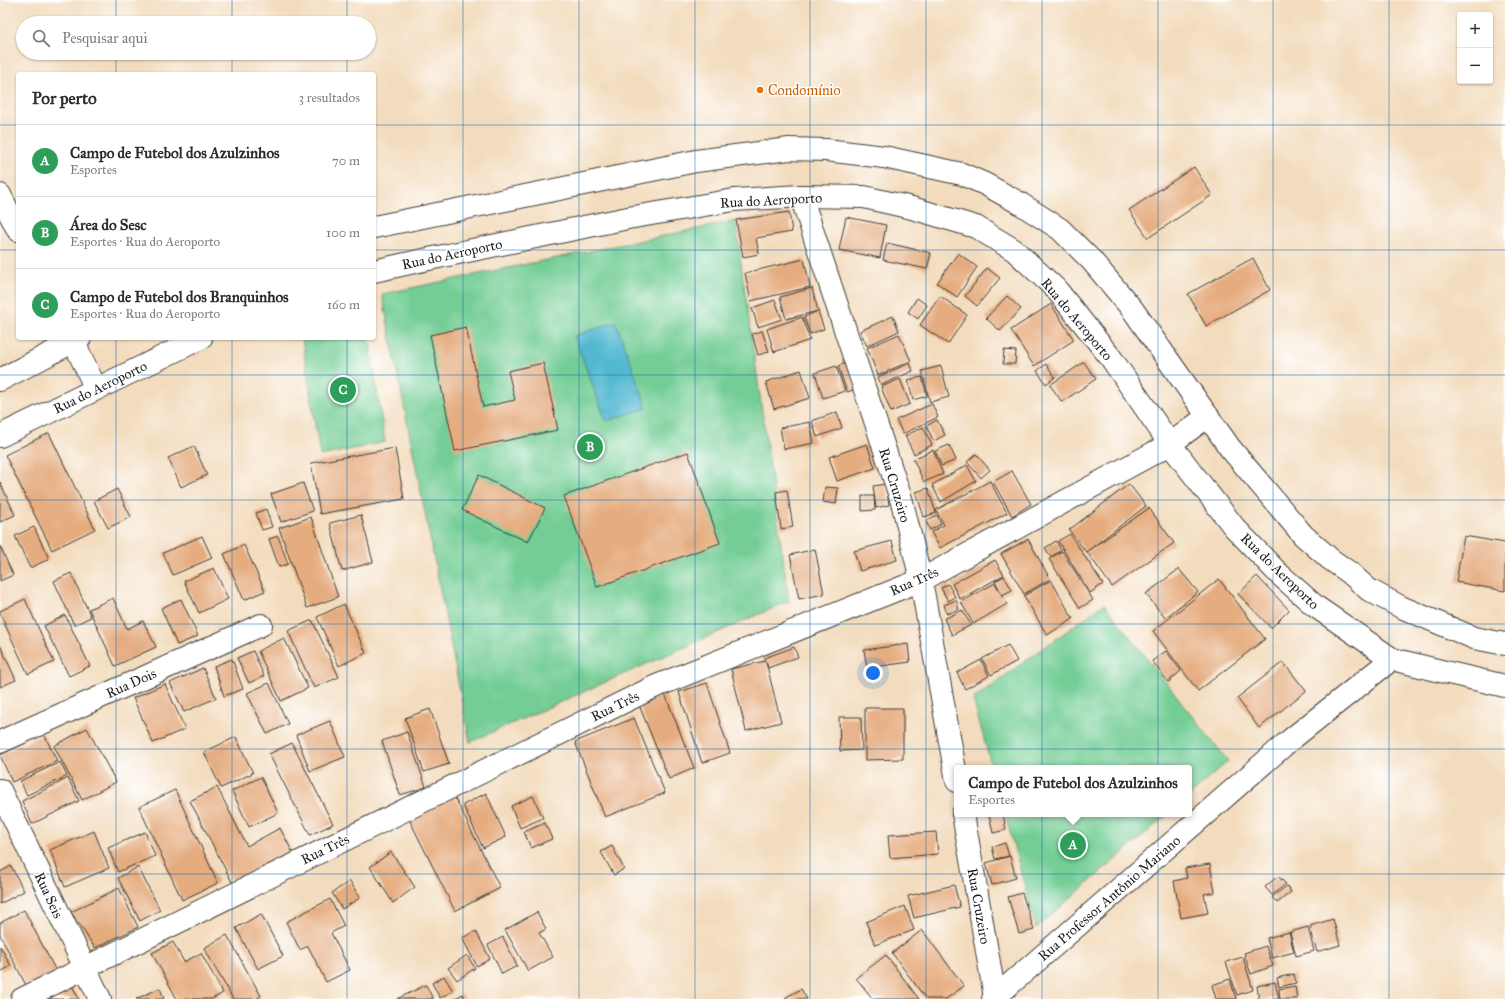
<!DOCTYPE html>
<html lang="pt">
<meta charset="utf-8">
<style>
:root{--surface:#fff;--page:#f2f2f3;--text:#2b2b33;--muted:#7c7c81;--line:#e1e1e2;--accent:#1f6fb2}
body{margin:0;font-family:"IM FELL Great Primer",serif;background:var(--page);color:var(--text)}
.controls{position:absolute;right:12px;top:12px;display:grid;overflow:hidden;border-radius:4px;box-shadow:0 1px 3px #0004}
.controls button{width:36px;height:36px;display:grid;place-items:center;padding:0;border:0;border-bottom:1px solid var(--line);background:var(--surface);color:var(--text);font:20px sans-serif}
.you{position:absolute;left:873px;top:673px;width:14px;height:14px;margin:-10px;border:3px solid #fff;border-radius:50%;background:#1a73e8;box-shadow:0 0 0 6px #1a73e833}
.badge{display:grid;place-items:center;width:26px;height:26px;border-radius:50%;background:var(--accent);color:#fff;font-size:13px;font-weight:700}
.pin{position:absolute;translate:-50% -50%;border:2px solid #fff;box-shadow:0 1px 4px #0006}
.popup{position:absolute;left:954px;top:765px;width:238px;height:52px;box-sizing:border-box;display:grid;place-content:center;border-radius:4px;background:var(--surface);filter:drop-shadow(0 1px 3px #0005);font-size:13px;white-space:nowrap;color:var(--muted)}
.popup b{font-size:15px;color:var(--text)}
.popup::after{content:'';position:absolute;left:50%;top:100%;margin-left:-8px;border:8px solid transparent;border-top-color:var(--surface)}
.list{margin:0;padding:0;list-style:none}
h2{display:flex;justify-content:space-between;align-items:center;height:52px;margin:0;padding:0 16px;font-size:17px}
h2 small{font-size:13px;font-weight:400;color:var(--muted)}
.list li{display:grid;grid-template-columns:26px 1fr auto;gap:12px;align-items:center;box-sizing:border-box;height:72px;padding:0 16px;border-top:1px solid var(--line)}
.list b{display:block;font-size:15px;white-space:nowrap}
.list p{margin:0;font-size:13px;white-space:nowrap;color:var(--muted)}
.list em{font-size:13px;font-style:normal;color:var(--muted)}
.icon{flex:none;width:22px;height:22px;fill:none;stroke:currentColor;stroke-width:2;stroke-linecap:round;stroke-linejoin:round}
.map{position:relative;flex:none;width:1505px;height:999px;overflow:hidden}
.search{position:absolute;background:var(--surface);box-shadow:0 1px 3px #0004;left:16px;top:16px;width:360px;height:44px;display:flex;align-items:center;gap:10px;box-sizing:border-box;padding:0 14px;border-radius:22px;color:var(--muted);font-size:15px}
.panel{position:absolute;background:var(--surface);box-shadow:0 1px 3px #0004;left:16px;top:72px;width:360px;height:268px;border-radius:4px}
.map>svg:first-child{display:block}
.green{fill:#73cd95;stroke:#487458}
.water{fill:#51b8d0;stroke:#366a76}
.building{fill:#e5ac7f}
.lines{fill:none;stroke-linecap:round;stroke-linejoin:round}
.minor-casing{stroke:#3c3934;stroke-width:24}
.tertiary-casing{stroke:#3c3934;stroke-width:24}
.secondary-casing{stroke:#3c3934;stroke-width:24}
.minor{stroke:#fff;stroke-width:22}
.tertiary{stroke:#fff;stroke-width:22}
.secondary{stroke:#fff;stroke-width:22}
.grid{fill:none;stroke:#1f6fb2;stroke-width:1;stroke-opacity:0.55}
.food-dot{fill:#e8710a;stroke:#fff;stroke-width:1.5}
.labels{text-anchor:middle;stroke-width:3;stroke-linejoin:round;paint-order:stroke}
.food-label{font-size:14px;fill:#c56008;stroke:#fff;text-anchor:start}
.street-label{font-size:14px;fill:#1c1c1c;stroke:#fff}
</style>
<div class="map">
<svg width="1505" height="999" viewBox="0 0 1505 999">
<rect width="100%" height="100%" fill="#fff"/>
<filter id="ink" filterUnits="userSpaceOnUse"><feTurbulence type="fractalNoise" baseFrequency=".025" numOctaves="2"/><feDisplacementMap in="SourceGraphic" scale="8" xChannelSelector="R" yChannelSelector="G"/><feConvolveMatrix kernelMatrix="1 2 1 2 8 2 1 2 1" color-interpolation-filters="sRGB"/></filter>
<filter id="wash" filterUnits="userSpaceOnUse"><feTurbulence type="fractalNoise" baseFrequency=".012" numOctaves="4" result="noise"/><feDisplacementMap in="SourceGraphic" scale="16" xChannelSelector="R" yChannelSelector="G"/><feGaussianBlur stdDeviation="0.9" result="paint"/><feColorMatrix in="noise" values="0 0 0 0 0 0 0 0 0 0 0 0 0 0 0 0 0 1.4 0 .05"/><feComposite in="paint" operator="in"/></filter>
<g filter="url(#wash)">
<rect width="100%" height="100%" fill="#f3dcbd"/>
<g class="green">
<polygon points="735,221 789,601 470,742 382,294"/>
<polygon points="302,338 369,338 385,442 320,456"/>
<polygon points="1104,604 1228,761 1189,796 1189,768 992,768 973,699"/>
<polygon points="1005,814 1168,814 1036,928"/>
</g>
<polygon class="water" points="616,322 647,408 606,421 574,336"/>
<g id="blocks">
<g class="building">
<polygon points="1194,167 1212,195 1148,238 1129,210"/>
<polygon points="789,212 792,232 756,238 759,254 743,257 736,220"/>
<polygon points="846,217 886,225 880,258 839,250"/>
<polygon points="887,243 931,253 927,269 883,260"/>
<polygon points="958,253 977,267 957,297 937,283"/>
<polygon points="1253,258 1270,290 1206,326 1188,294"/>
<polygon points="804,259 810,287 751,301 745,273"/>
<polygon points="987,268 1000,278 977,306 965,296"/>
<polygon points="812,288 818,311 786,319 780,297"/>
<polygon points="940,296 967,315 948,344 920,325"/>
<polygon points="1007,296 1021,309 1000,331 986,318"/>
<polygon points="917,298 927,305 918,319 908,312"/>
<polygon points="775,300 782,319 758,327 752,308"/>
<polygon points="1051,304 1074,340 1034,366 1011,330"/>
<polygon points="818,311 824,329 810,334 804,317"/>
<polygon points="893,316 899,331 867,346 860,331"/>
<polygon points="802,317 810,340 774,352 767,329"/>
<polygon points="466,327 483,407 515,400 508,371 543,363 558,430 455,451 430,335"/>
<polygon points="762,331 769,352 758,355 752,334"/>
<polygon points="899,334 911,361 878,375 867,348"/>
<polygon points="1004,350 1016,351 1015,364 1003,364"/>
<polygon points="1084,362 1096,379 1062,402 1050,385"/>
<polygon points="847,363 856,389 847,392 838,366"/>
<polygon points="910,363 913,371 881,385 878,377"/>
<polygon points="1046,364 1055,377 1046,384 1037,371"/>
<polygon points="836,366 845,391 823,398 815,373"/>
<polygon points="941,366 949,397 930,402 922,371"/>
<polygon points="801,370 810,398 774,409 766,382"/>
<polygon points="922,377 927,396 913,400 908,380"/>
<polygon points="900,379 910,404 891,412 881,387"/>
<polygon points="932,404 938,417 903,434 896,420"/>
<polygon points="837,412 842,428 817,437 812,421"/>
<polygon points="937,420 945,435 934,441 926,426"/>
<polygon points="810,422 814,443 784,449 780,428"/>
<polygon points="923,427 932,445 914,454 905,436"/>
<polygon points="49,433 95,529 52,550 5,455"/>
<polygon points="867,444 875,468 837,481 829,457"/>
<polygon points="949,445 956,460 942,466 935,451"/>
<polygon points="194,446 207,475 181,487 168,458"/>
<polygon points="395,448 404,499 320,514 311,463"/>
<polygon points="933,450 943,474 924,482 913,459"/>
<polygon points="688,452 720,543 597,587 564,496"/>
<polygon points="976,454 990,470 981,478 967,462"/>
<polygon points="967,465 976,481 941,502 932,485"/>
<polygon points="1012,471 1031,504 1012,516 993,482"/>
<polygon points="479,475 545,508 528,542 462,510"/>
<polygon points="990,481 1007,513 940,548 931,532 944,525 936,510"/>
<polygon points="0,482 15,515 0,522"/>
<polygon points="303,483 313,511 281,522 271,494"/>
<polygon points="886,484 889,505 876,508 873,486"/>
<polygon points="1129,484 1146,506 1086,552 1069,530"/>
<polygon points="825,487 838,488 836,504 823,502"/>
<polygon points="928,488 936,513 924,517 916,492"/>
<polygon points="117,489 131,517 108,528 94,501"/>
<polygon points="787,490 793,527 781,529 776,492"/>
<polygon points="862,496 874,496 875,510 862,511"/>
<polygon points="1149,508 1174,543 1112,587 1087,552"/>
<polygon points="266,509 272,527 262,530 256,513"/>
<polygon points="361,515 373,562 342,571 330,523"/>
<polygon points="937,515 941,524 930,530 926,521"/>
<polygon points="311,517 338,597 307,608 279,528"/>
<polygon points="34,527 49,559 30,568 15,536"/>
<polygon points="1070,534 1103,584 1090,593 1058,541"/>
<polygon points="202,536 212,558 173,575 163,553"/>
<polygon points="278,536 288,564 279,567 269,539"/>
<polygon points="1464,536 1505,543 1505,591 1456,582"/>
<polygon points="1028,539 1050,579 1024,594 1001,554"/>
<polygon points="892,541 897,560 860,571 854,551"/>
<polygon points="1056,541 1061,550 1051,557 1045,548"/>
<polygon points="244,545 265,591 244,600 224,554"/>
<polygon points="0,546 13,575 0,581"/>
<polygon points="815,549 824,594 799,599 790,555"/>
<polygon points="1062,551 1093,600 1080,608 1049,559"/>
<polygon points="995,560 1004,575 960,599 952,584"/>
<polygon points="214,568 228,599 199,613 184,581"/>
<polygon points="1179,569 1198,592 1165,618 1146,594"/>
<polygon points="71,573 91,617 74,625 54,581"/>
<polygon points="1004,576 1012,590 1002,595 995,581"/>
<polygon points="1257,576 1289,610 1271,628 1238,594"/>
<polygon points="1219,579 1265,639 1198,691 1153,631"/>
<polygon points="1051,580 1073,619 1047,635 1024,596"/>
<polygon points="995,583 1007,604 973,624 961,602"/>
<polygon points="948,584 955,597 948,601 941,588"/>
<polygon points="113,598 127,629 143,621 156,647 115,666 89,609"/>
<polygon points="25,599 54,662 28,674 0,614 0,611"/>
<polygon points="181,599 198,636 177,645 161,608"/>
<polygon points="956,600 959,609 947,614 944,605"/>
<polygon points="344,604 366,653 339,666 317,617"/>
<polygon points="962,610 971,625 952,635 944,619"/>
<polygon points="65,615 90,666 69,676 44,626"/>
<polygon points="312,620 339,677 314,688 288,631"/>
<polygon points="284,638 308,688 281,701 258,651"/>
<polygon points="908,644 910,662 867,668 864,650"/>
<polygon points="0,645 16,680 0,687"/>
<polygon points="1008,645 1017,661 991,675 982,659"/>
<polygon points="794,647 798,657 768,668 766,662 781,722 746,731 731,669 765,661 764,658"/>
<polygon points="253,651 264,676 249,683 237,658"/>
<polygon points="1166,651 1181,671 1168,682 1152,661"/>
<polygon points="232,659 243,689 224,696 214,666"/>
<polygon points="981,660 989,676 965,689 957,673"/>
<polygon points="1283,662 1306,691 1259,728 1237,698"/>
<polygon points="203,668 216,698 184,712 170,683"/>
<polygon points="269,683 288,724 267,734 247,693"/>
<polygon points="707,683 730,753 702,763 679,692"/>
<polygon points="165,684 185,729 153,743 133,698"/>
<polygon points="665,694 694,768 669,779 639,705"/>
<polygon points="865,708 903,708 903,759 865,760"/>
<polygon points="430,709 449,764 424,772 405,718"/>
<polygon points="839,717 861,717 862,750 840,751"/>
<polygon points="634,718 665,793 605,817 575,742"/>
<polygon points="330,721 345,757 310,771 296,735"/>
<polygon points="87,728 116,782 82,800 54,746"/>
<polygon points="407,732 426,787 400,795 382,741"/>
<polygon points="44,734 57,761 12,782 0,755"/>
<polygon points="236,737 253,773 221,788 204,752"/>
<polygon points="292,743 333,824 310,835 269,754"/>
<polygon points="60,762 67,776 27,795 20,781"/>
<polygon points="261,777 278,813 249,827 232,791"/>
<polygon points="68,778 79,801 32,824 22,801"/>
<polygon points="217,787 247,846 280,828 293,853 233,884 190,801"/>
<polygon points="175,790 218,883 182,900 139,807"/>
<polygon points="486,793 506,837 483,848 463,805"/>
<polygon points="453,794 500,888 455,911 408,817"/>
<polygon points="533,796 543,818 520,828 511,806"/>
<polygon points="989,814 1003,814 1006,830 993,833"/>
<polygon points="545,823 552,839 531,848 524,832"/>
<polygon points="94,831 109,868 65,887 50,850"/>
<polygon points="145,832 155,856 118,872 108,848"/>
<polygon points="936,832 938,854 890,858 888,835"/>
<polygon points="1005,843 1009,856 995,859 992,847"/>
<polygon points="612,846 624,869 614,875 601,852"/>
<polygon points="391,852 415,887 393,903 370,867"/>
<polygon points="1010,856 1016,878 992,885 986,863"/>
<polygon points="1210,864 1215,892 1204,894 1208,913 1181,918 1174,881 1187,878 1185,868"/>
<polygon points="11,866 24,891 0,904 0,872"/>
<polygon points="138,867 160,910 140,921 118,878"/>
<polygon points="1278,876 1286,884 1272,895 1265,887"/>
<polygon points="350,881 360,898 342,909 332,893"/>
<polygon points="954,885 960,907 914,918 908,896"/>
<polygon points="1287,886 1291,892 1277,903 1272,897"/>
<polygon points="119,888 138,927 95,948 71,912"/>
<polygon points="1022,893 1034,930 1019,934 1008,897"/>
<polygon points="330,899 344,926 331,933 350,970 326,982 308,946 300,950 286,922"/>
<polygon points="905,906 914,930 875,945 866,922"/>
<polygon points="24,910 57,973 28,989 0,935 0,923"/>
<polygon points="537,912 546,929 539,933 553,957 528,971 505,930"/>
<polygon points="261,914 283,956 258,969 236,928"/>
<polygon points="1333,919 1340,945 1317,952 1310,926"/>
<polygon points="1308,927 1314,951 1296,956 1290,932"/>
<polygon points="922,930 964,986 946,999 926,999 892,953"/>
<polygon points="476,931 490,959 477,966 462,938"/>
<polygon points="1289,932 1294,952 1272,958 1267,938"/>
<polygon points="227,935 261,996 256,999 233,999 204,948"/>
<polygon points="503,937 517,966 502,974 488,945"/>
<polygon points="173,942 184,962 201,953 223,993 212,999 177,999 152,953"/>
<polygon points="0,946 11,966 0,972"/>
<polygon points="1266,946 1273,966 1251,974 1244,953"/>
<polygon points="467,955 475,968 457,980 448,968"/>
<polygon points="886,955 919,999 873,999 856,978"/>
<polygon points="1243,957 1253,990 1237,995 1226,962"/>
<polygon points="1294,974 1296,983 1279,987 1277,978"/>
<polygon points="444,976 453,991 440,998 432,983"/>
<polygon points="1230,979 1236,999 1216,999 1212,985"/>
<polygon points="69,980 79,999 35,999"/>
<polygon points="1275,982 1279,999 1259,999 1257,986"/>
<polygon points="426,985 433,999 397,999"/>
<polygon points="1295,986 1297,999 1280,999 1279,989"/>
<polygon points="160,988 164,999 136,999"/>
<polygon points="801,989 807,999 786,999 785,998"/>
<polygon points="463,994 465,999 454,999"/>
</g>
</g>
</g>
<g filter="url(#ink)">
<use href="#blocks" fill-opacity="0" stroke="#3c3934" stroke-width="1"/>
<g class="lines">
<g class="minor-casing">
<g id="minor">
<polyline points="801,196 902,502 921,580 957,781"/>
<polyline points="0,742 261,625"/>
<polyline points="0,790 100,999"/>
<polyline points="963,814 995,997"/>
<polyline points="22,999 654,687 921,580 1170,444 1208,416"/>
<polyline points="993,999 1289,741 1392,659"/>
</g>
</g>
<g class="tertiary-casing">
<g id="tertiary">
<polyline points="0,195 18,230"/>
<polyline points="72,338 96,389"/>
</g>
</g>
<g class="secondary-casing">
<g id="secondary">
<polyline points="374,227 696,161 789,149 826,150 884,157 962,174 985,184 1021,204 1060,229 1092,261 1133,310 1230,448 1303,535 1330,559 1350,573 1369,590 1401,607 1474,638 1505,644"/>
<polyline points="374,271 419,261 628,218 734,200 801,196 864,197 912,208 976,227 1014,250 1056,289 1111,358 1170,444 1234,527 1278,573 1315,606 1392,659 1449,673 1505,686"/>
<polyline points="0,380 80,338"/>
<polyline points="0,436 201,338"/>
</g>
</g>
<use href="#minor" class="minor"/>
<use href="#tertiary" class="tertiary"/>
<use href="#secondary" class="secondary"/>
</g>
</g>
<path class="grid" d="M 116,0 L 116,23M 232,0 L 232,23M 347,0 L 347,23M 463,0 L 463,999M 579,0 L 579,999M 695,0 L 695,999M 810,0 L 810,999M 926,0 L 926,999M 1042,0 L 1042,999M 1158,0 L 1158,999M 1273,0 L 1273,999M 1389,0 L 1389,999M 116,53 L 116,74M 232,53 L 232,74M 347,53 L 347,74M 0,125 L 18,125M 374,125 L 1505,125M 0,250 L 18,250M 374,250 L 1505,250M 116,338 L 116,999M 232,338 L 232,999M 347,338 L 347,999M 0,375 L 1505,375M 0,500 L 1505,500M 0,624 L 1505,624M 0,749 L 1505,749M 0,874 L 1505,874"/>
<circle class="food-dot" cx="760" cy="90" r="4"/>
<g class="labels">
<g class="food-label">
<text x="768" y="95">Condomínio</text>
</g>
<g class="street-label">
<text transform="translate(771 200) rotate(-3)" y="5">Rua do Aeroporto</text>
<text transform="translate(452 254) rotate(-12)" y="5">Rua do Aeroporto</text>
<text transform="translate(1077 319) rotate(50)" y="5">Rua do Aeroporto</text>
<text transform="translate(100 387) rotate(-26)" y="5">Rua do Aeroporto</text>
<text transform="translate(895 485) rotate(73)" y="5">Rua Cruzeiro</text>
<text transform="translate(1280 571) rotate(44)" y="5">Rua do Aeroporto</text>
<text transform="translate(914 581) rotate(-24)" y="5">Rua Três</text>
<text transform="translate(131 683) rotate(-24)" y="5">Rua Dois</text>
<text transform="translate(615 706) rotate(-26)" y="5">Rua Três</text>
<text transform="translate(325 849) rotate(-26)" y="5">Rua Três</text>
<text transform="translate(49 895) rotate(65)" y="5">Rua Seis</text>
<text transform="translate(1109 898) rotate(-41)" y="5">Rua Professor Antônio Mariano</text>
<text transform="translate(979 906) rotate(80)" y="5">Rua Cruzeiro</text>
</g>
</g>
</svg>
<div class="controls">
<button>+</button>
<button>−</button>
</div>
<div class="you"></div>
<div class="pin badge" style="left:1073px;top:845px;background:#2e9e5b">A</div>
<div class="popup"><b>Campo de Futebol dos Azulzinhos</b>Esportes</div>
<div class="pin badge" style="left:590px;top:447px;background:#2e9e5b">B</div>
<div class="pin badge" style="left:343px;top:390px;background:#2e9e5b">C</div>
<div class="search"><svg class="icon" aria-label="search" viewBox="0 0 24 24"><circle cx="10" cy="10" r="6"/><path d="M15 15l6 6"/></svg>Pesquisar aqui</div>
<section class="panel">
<h2>Por perto<small>3 resultados</small></h2>
<ul class="list">
<li><span class="badge" style="background:#2e9e5b">A</span><div><b>Campo de Futebol dos Azulzinhos</b><p>Esportes</p></div><em>70 m</em></li>
<li><span class="badge" style="background:#2e9e5b">B</span><div><b>Área do Sesc</b><p>Esportes · Rua do Aeroporto</p></div><em>100 m</em></li>
<li><span class="badge" style="background:#2e9e5b">C</span><div><b>Campo de Futebol dos Branquinhos</b><p>Esportes · Rua do Aeroporto</p></div><em>160 m</em></li>
</ul>
</section>
</div>
